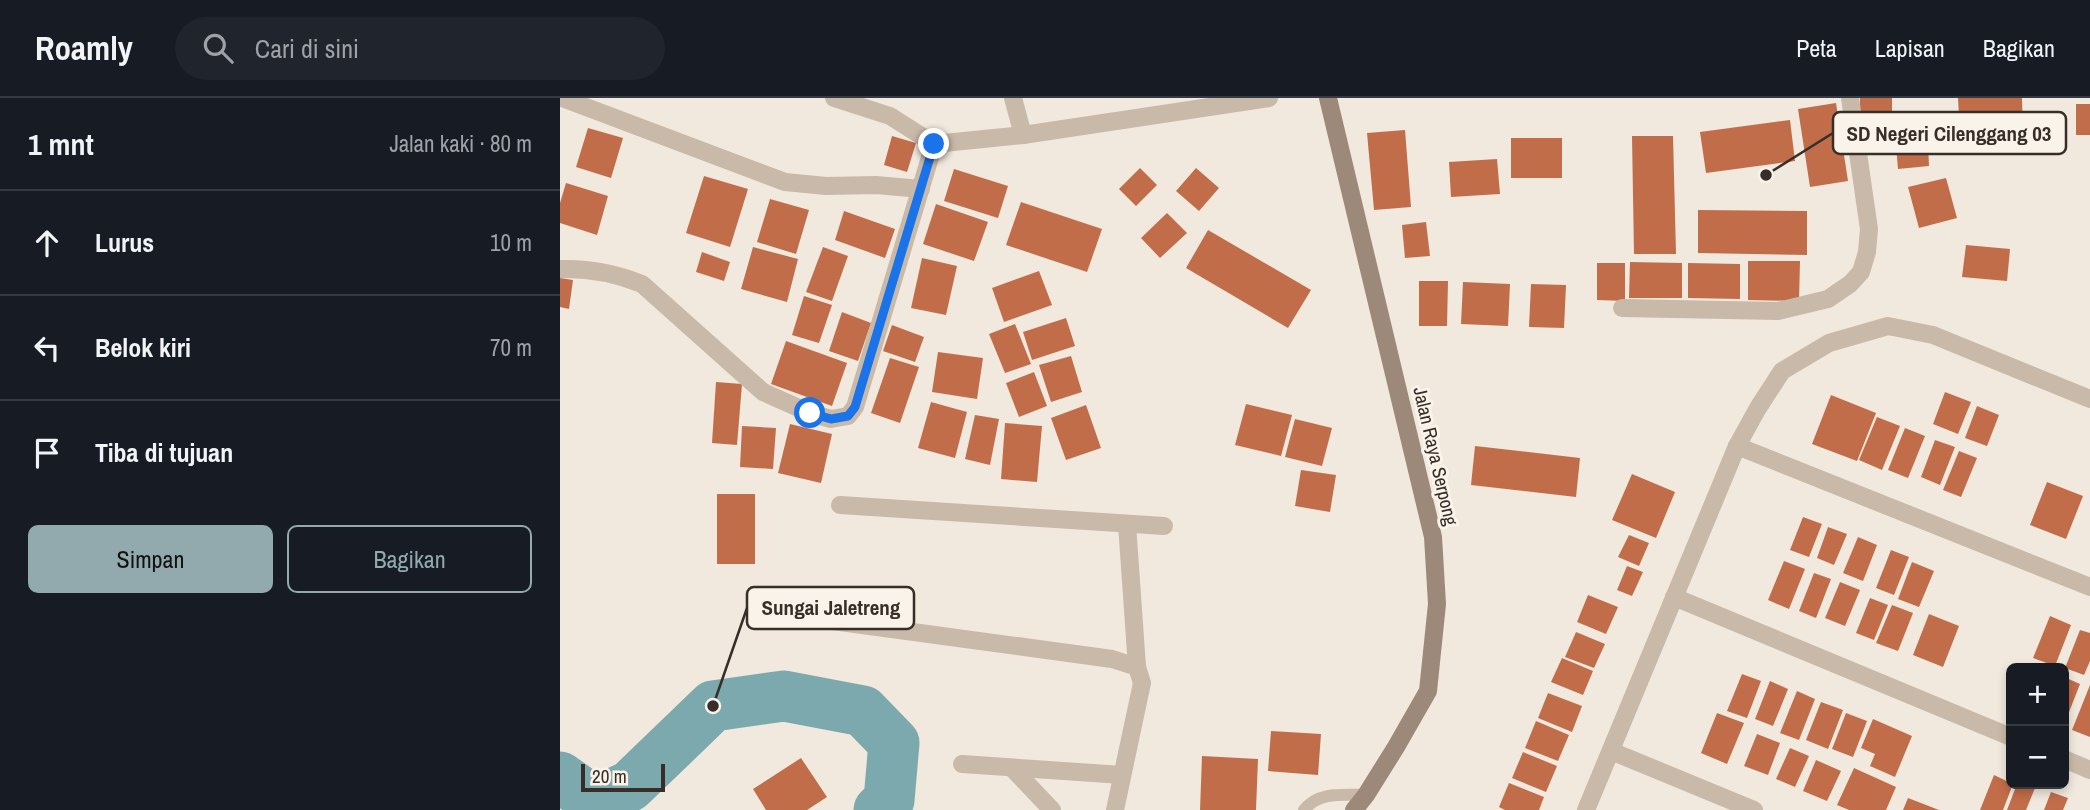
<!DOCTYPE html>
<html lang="id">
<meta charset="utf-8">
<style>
:root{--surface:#171b24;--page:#20242c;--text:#f1f3f6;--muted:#9ea1a6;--line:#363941;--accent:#92aaae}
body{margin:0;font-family:"Archivo Narrow",sans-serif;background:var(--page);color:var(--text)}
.controls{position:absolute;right:21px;bottom:21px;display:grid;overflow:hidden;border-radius:10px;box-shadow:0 4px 10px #0003}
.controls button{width:63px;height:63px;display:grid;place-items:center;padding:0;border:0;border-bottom:2px solid var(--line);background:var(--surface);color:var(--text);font:35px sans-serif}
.scale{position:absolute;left:21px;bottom:18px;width:84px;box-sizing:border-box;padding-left:7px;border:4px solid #372e29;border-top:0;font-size:19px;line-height:24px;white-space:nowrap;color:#372e29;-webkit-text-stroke:5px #f9f3e9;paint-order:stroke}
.stop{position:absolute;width:21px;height:21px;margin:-16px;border:5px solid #1a73e8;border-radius:50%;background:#fff}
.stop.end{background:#1a73e8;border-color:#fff;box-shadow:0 2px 7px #0008}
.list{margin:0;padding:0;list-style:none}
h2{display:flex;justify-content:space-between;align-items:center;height:91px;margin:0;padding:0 28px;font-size:30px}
h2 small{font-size:23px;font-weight:400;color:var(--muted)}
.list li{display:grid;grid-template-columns:46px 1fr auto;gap:21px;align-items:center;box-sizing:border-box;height:105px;padding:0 28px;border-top:2px solid var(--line)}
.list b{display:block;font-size:26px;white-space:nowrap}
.list em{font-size:23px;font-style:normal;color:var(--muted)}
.actions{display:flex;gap:14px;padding:21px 28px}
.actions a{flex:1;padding:16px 0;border:2px solid var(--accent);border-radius:10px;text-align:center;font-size:24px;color:var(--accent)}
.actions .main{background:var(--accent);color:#111}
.icon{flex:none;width:38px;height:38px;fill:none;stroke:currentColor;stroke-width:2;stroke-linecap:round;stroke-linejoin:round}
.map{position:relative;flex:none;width:1530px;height:712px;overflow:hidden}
header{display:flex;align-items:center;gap:42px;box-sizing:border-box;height:98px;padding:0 35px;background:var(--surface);border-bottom:2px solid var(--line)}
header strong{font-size:33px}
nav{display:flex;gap:38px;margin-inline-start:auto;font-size:24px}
.search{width:490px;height:63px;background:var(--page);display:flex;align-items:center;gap:18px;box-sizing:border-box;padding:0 24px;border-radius:38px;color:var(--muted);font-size:26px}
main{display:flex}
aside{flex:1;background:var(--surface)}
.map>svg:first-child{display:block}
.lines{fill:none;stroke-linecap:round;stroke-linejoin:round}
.river{stroke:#7ca9ae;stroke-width:51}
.building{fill:#c26d4a}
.lane{stroke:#c9b9a9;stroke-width:12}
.street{stroke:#c9b9a9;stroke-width:18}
.secondary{stroke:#9d897a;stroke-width:18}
.route{stroke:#1a73e8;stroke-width:9}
.labels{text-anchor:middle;stroke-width:6;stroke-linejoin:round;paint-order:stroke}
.street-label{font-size:19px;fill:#372e29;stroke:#f9f3e9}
.leader{fill:none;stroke:#372e29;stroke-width:2.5}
.callout-dot{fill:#372e29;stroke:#f9f3e9;stroke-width:2.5}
.callout{fill:#f9f3e9;stroke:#372e29;stroke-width:2.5}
.callout-label{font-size:21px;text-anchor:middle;font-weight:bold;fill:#372e29}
</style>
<header>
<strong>Roamly</strong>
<div class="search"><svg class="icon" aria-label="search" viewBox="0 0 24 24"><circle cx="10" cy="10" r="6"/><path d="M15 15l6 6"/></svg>Cari di sini</div>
<nav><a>Peta</a><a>Lapisan</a><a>Bagikan</a></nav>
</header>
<main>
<aside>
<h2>1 mnt<small>Jalan kaki · 80 m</small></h2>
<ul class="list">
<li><svg class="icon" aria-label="ahead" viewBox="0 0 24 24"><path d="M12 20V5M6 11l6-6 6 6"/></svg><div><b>Lurus</b></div><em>10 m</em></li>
<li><svg class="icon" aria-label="left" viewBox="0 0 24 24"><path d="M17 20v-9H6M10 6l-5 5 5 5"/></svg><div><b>Belok kiri</b></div><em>70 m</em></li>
<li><svg class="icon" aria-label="arrive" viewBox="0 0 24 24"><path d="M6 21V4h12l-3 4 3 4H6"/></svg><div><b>Tiba di tujuan</b></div></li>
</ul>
<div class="actions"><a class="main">Simpan</a><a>Bagikan</a></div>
</aside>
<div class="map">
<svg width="1530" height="712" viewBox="0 0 1530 712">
<rect width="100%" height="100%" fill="#f1e9dd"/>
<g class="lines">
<polyline class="river" points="0,679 35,704 70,688 153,608 224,598 303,613 334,645 329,702 319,712"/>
</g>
<g class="building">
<rect x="1300" y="0" width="32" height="40"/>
<polygon points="1398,0 1462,0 1463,36 1400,39"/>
<polygon points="1276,5 1288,83 1250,89 1238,11"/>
<rect x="1516" y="6" width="14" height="31"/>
<polygon points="1230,22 1235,63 1146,75 1140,34"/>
<polygon points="28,30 63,40 51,80 16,69"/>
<polygon points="845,32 851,109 814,112 807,35"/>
<polygon points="332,38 356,45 347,74 324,67"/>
<polygon points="1072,38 1113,38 1116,156 1074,156"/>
<rect x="951" y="40" width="51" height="40"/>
<polygon points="1368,45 1369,68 1338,71 1336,48"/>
<polygon points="937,61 940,96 891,99 889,64"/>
<polygon points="580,70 597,87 576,108 559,91"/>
<polygon points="636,70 659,90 639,113 616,93"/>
<polygon points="394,71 448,88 438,120 384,103"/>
<polygon points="144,78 188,91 170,149 126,135"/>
<polygon points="1386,80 1397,120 1359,130 1348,89"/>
<polygon points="6,85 48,98 37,137 0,125 0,105"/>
<polygon points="210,101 249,112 236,156 197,144"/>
<polygon points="461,104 542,131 527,174 446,147"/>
<polygon points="376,106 428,124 414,163 363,146"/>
<polygon points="1138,112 1247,113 1247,157 1138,155"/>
<polygon points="284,113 335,131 325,160 275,142"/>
<polygon points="607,115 627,135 600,160 581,140"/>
<polygon points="866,124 870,158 845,160 842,127"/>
<polygon points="648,132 751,192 728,230 626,170"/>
<polygon points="1406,147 1450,151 1447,183 1402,179"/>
<polygon points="193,149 238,161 227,204 181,191"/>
<polygon points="263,149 288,158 272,203 246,194"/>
<polygon points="142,154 170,164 164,183 136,174"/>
<polygon points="362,160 397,168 386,217 351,210"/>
<polygon points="1188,163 1240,163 1239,203 1188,202"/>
<polygon points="1070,164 1122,165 1122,200 1069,200"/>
<polygon points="1037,165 1065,165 1065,203 1037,202"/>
<polygon points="1128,165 1180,166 1180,201 1128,200"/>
<polygon points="479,173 492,207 444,224 432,190"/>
<polygon points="0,180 13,182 9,211 0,209"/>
<polygon points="859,183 888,183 887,228 859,228"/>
<polygon points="903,184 950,186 948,228 901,226"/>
<polygon points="971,186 1006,187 1004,230 969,229"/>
<polygon points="244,198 272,207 259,245 232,237"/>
<polygon points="282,214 311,225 298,263 269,253"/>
<polygon points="506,220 515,248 472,262 463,234"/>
<polygon points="455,226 471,266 445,275 429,236"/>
<polygon points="332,227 364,239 355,264 323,253"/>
<polygon points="226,243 287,265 272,308 211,286"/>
<polygon points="378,254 423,260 417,301 372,294"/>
<polygon points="511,258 522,294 491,304 479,267"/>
<polygon points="330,260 359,269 340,325 311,315"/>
<polygon points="474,274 487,308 459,319 446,285"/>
<polygon points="156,284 182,286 177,347 152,345"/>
<polygon points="1385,294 1411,304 1398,336 1373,326"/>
<polygon points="1271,297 1316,315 1297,363 1252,346"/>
<polygon points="371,304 407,314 395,360 358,350"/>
<polygon points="686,306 732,317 721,358 675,347"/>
<polygon points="526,307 541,350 506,362 491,320"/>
<polygon points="1417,308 1439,317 1427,348 1405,340"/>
<polygon points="415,317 439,321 430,367 405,361"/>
<polygon points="1317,319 1340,328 1322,372 1299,362"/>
<polygon points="735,321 772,330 762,368 725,359"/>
<polygon points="445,325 482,328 477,384 441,381"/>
<polygon points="230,326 272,336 261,385 218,375"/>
<polygon points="182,328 216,330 213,371 180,369"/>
<polygon points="1345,330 1365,338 1348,380 1328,372"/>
<polygon points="1375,342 1395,349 1380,387 1361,379"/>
<polygon points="915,348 1020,360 1016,399 911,387"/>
<polygon points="1399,353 1417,360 1401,399 1383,392"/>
<polygon points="741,372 776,377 770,414 735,408"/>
<polygon points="1072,376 1115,394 1096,440 1052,422"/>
<polygon points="1487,384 1523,398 1506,441 1470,427"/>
<rect x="157" y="396" width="38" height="70"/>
<polygon points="1243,419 1262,426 1249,459 1230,452"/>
<polygon points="1268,429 1287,436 1274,467 1257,460"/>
<polygon points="1069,437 1089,445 1079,468 1058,459"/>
<polygon points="1298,439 1317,447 1303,483 1283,475"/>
<polygon points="1331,452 1349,459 1334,497 1316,490"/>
<polygon points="1224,463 1245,471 1229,511 1208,502"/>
<polygon points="1352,464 1374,473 1359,509 1338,501"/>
<polygon points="1067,468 1083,474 1072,498 1057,492"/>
<polygon points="1254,475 1271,481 1256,520 1239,513"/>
<polygon points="1280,484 1300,492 1285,528 1265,520"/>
<polygon points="1028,497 1058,509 1046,536 1017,524"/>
<polygon points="1310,500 1328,507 1314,542 1296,535"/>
<polygon points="1332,507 1353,515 1338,553 1316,545"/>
<polygon points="1369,516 1399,528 1383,569 1353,557"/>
<polygon points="1490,518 1511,527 1495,568 1473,560"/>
<polygon points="1520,532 1530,535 1530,563 1524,577 1505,570"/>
<polygon points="1016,534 1045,546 1034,570 1005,559"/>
<polygon points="1002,560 1033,573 1023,597 991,584"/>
<polygon points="1182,576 1201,583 1187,620 1167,613"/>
<polygon points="1504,579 1520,586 1504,627"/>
<polygon points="1210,583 1228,591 1213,628 1195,621"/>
<polygon points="1530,587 1530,639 1512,632"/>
<polygon points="1237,593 1255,601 1239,642 1220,635"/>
<polygon points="988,595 1022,608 1012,634 978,620"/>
<polygon points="1261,604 1283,612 1268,651 1246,642"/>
<polygon points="1157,615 1184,625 1167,666 1141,655"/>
<polygon points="1286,615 1307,623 1293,659 1272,651"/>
<polygon points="1313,621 1352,638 1335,679 1310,668 1315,656 1301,650"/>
<polygon points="976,623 1009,637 998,663 965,650"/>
<polygon points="711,633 761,636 758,677 708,673"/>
<polygon points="1197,636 1220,645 1208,677 1184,668"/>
<polygon points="1230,650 1249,658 1235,689 1216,681"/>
<polygon points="963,654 997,668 986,694 952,680"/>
<polygon points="642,658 698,661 696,712 640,712"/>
<polygon points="241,660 267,699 247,712 206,712 193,691"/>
<polygon points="1256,662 1281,673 1267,703 1243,693"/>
<polygon points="1294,670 1336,689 1326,712 1289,712 1277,707"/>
<polygon points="1434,677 1453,686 1443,712 1420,712"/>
<polygon points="949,685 984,699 979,712 945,712 939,709"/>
<polygon points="1457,686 1475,690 1466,712 1447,712"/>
<polygon points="1491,694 1508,700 1503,712 1484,712"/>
<polygon points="1348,700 1379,712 1343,712"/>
</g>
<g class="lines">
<path class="lane" d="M 744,712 C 759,693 784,697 806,697"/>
<g class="street">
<polyline points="2,0 225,84 266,88 316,87 361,91"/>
<polyline points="274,0 330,18 374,46 463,37 709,0"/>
<polyline points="453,0 463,37"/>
<path d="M 0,171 C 29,170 55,175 82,186 L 203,294 L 250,315 L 271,321 L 288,318 L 295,309 L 374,46"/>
<polyline points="1062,210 1218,213 1268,201 1290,186 1301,174 1307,154 1309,131 1290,0"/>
<polyline points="1177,348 1530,489"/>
<polyline points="280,407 604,428"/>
<polyline points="567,426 577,569"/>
<polyline points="1114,499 1451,639"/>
<polyline points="258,521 552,561 577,569 582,585 555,712"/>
<polyline points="1051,653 1194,712"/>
<polyline points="1504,661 1530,672"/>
<polyline points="402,666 562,677"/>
<polyline points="452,670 492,712"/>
<polyline points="1026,712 1177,348 1198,310 1222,273 1269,245 1328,228 1373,237 1530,301"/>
</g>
<polyline class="secondary" points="768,0 873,439 877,506 868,593 836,649 806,697 794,712"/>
</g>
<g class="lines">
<polyline class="route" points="250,315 271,321 288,318 295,309 374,46"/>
</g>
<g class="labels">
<g class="street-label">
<text transform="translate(876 358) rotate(77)" y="7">Jalan Raya Serpong</text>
</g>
</g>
<path class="leader" d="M1206 77L1273 35M153 608L187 510"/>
<g class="callout-dot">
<circle cx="1206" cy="77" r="7"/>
<circle cx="153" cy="608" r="7"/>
</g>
<g class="callout">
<rect x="1273" y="14" width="233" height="42" rx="7"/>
<rect x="187" y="489" width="167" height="42" rx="7"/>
</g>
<g class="callout-label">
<text x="1389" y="43">SD Negeri Cilenggang 03</text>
<text x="271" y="517">Sungai Jaletreng</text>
</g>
</svg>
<div class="controls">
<button>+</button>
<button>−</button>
</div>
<div class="scale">20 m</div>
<div class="stop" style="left:250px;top:315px"></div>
<div class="stop end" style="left:374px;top:46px"></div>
</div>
</main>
